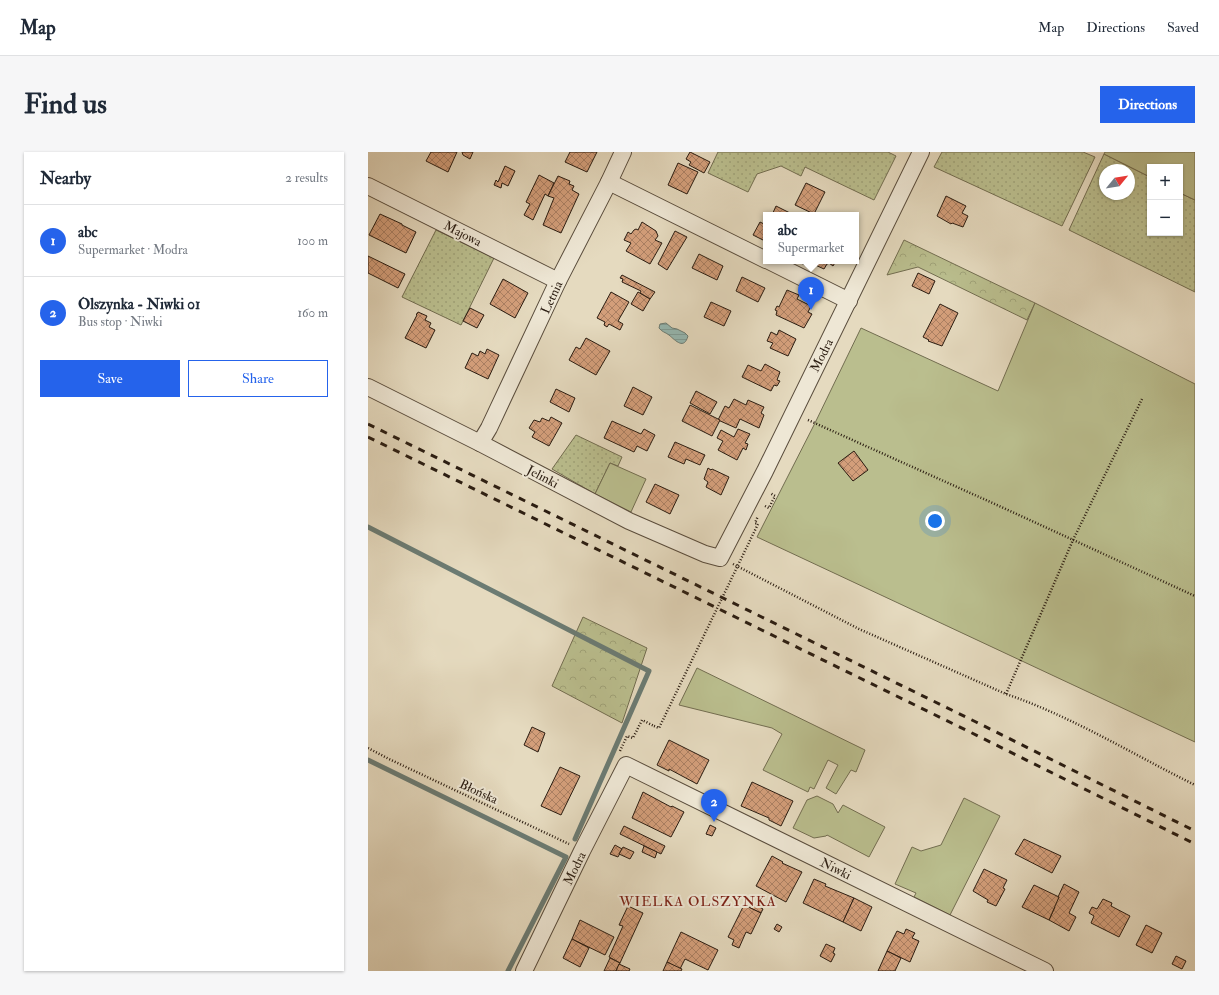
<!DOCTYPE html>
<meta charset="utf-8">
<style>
:root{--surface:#fff;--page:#f6f6f7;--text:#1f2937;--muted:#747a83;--line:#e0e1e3;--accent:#2563eb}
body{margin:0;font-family:"IM FELL Double Pica",serif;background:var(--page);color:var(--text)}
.controls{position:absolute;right:12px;top:12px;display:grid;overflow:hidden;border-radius:0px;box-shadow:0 1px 3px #0004}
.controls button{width:36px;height:36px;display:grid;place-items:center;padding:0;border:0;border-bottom:1px solid var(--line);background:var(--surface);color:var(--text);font:20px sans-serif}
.compass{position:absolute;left:731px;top:12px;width:36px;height:36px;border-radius:50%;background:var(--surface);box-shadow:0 1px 3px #0004;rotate:60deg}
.you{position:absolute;left:567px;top:369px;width:14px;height:14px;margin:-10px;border:3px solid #fff;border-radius:50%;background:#1a73e8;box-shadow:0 0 0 6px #1a73e833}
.badge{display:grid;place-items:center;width:26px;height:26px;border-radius:50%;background:var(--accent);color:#fff;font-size:13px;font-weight:700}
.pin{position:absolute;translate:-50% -33px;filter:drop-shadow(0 1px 2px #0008)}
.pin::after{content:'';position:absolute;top:21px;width:14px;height:12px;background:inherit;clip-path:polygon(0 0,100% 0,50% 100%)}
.popup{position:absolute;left:395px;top:60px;width:96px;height:52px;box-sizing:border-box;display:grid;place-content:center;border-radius:0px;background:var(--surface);filter:drop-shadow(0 1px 3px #0005);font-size:13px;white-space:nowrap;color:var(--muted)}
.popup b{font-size:15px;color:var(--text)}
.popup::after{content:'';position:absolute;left:50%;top:100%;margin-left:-8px;border:8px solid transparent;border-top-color:var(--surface)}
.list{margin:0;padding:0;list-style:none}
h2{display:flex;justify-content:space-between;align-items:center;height:52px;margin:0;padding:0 16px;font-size:17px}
h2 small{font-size:13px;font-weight:400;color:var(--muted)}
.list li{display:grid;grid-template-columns:26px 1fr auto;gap:12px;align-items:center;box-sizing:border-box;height:72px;padding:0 16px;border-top:1px solid var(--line)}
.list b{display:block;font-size:15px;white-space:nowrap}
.list p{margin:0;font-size:13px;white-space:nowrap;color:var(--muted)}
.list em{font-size:13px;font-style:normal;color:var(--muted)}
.actions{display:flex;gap:8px;padding:12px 16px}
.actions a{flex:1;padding:9px 0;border:1px solid var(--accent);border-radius:0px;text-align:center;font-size:14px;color:var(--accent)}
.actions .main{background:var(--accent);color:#fff}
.map{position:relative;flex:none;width:827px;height:819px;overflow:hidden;border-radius:0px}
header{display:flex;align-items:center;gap:24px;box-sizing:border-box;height:56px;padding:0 20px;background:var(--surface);border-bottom:1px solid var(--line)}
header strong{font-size:19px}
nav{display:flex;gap:22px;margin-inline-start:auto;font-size:14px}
.intro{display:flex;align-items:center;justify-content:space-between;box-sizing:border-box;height:96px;padding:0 24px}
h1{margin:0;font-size:28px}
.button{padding:10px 18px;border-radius:0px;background:var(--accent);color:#fff;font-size:14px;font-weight:700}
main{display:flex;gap:24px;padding:0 24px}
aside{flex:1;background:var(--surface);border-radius:0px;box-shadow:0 1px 3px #0004}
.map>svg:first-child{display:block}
.grass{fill:url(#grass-dots);stroke:#726d50;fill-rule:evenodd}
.forest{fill:url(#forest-crowns);stroke:#726d50}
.green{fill:#babe8e;stroke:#726d50}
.water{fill:url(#water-rules);stroke:#6b7b73}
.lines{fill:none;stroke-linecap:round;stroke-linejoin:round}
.stream{stroke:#6b7b73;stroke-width:5}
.building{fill:url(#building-cross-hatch);stroke:#2a1c11}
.minor-casing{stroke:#594c3c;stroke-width:18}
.path{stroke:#2a1c11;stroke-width:2.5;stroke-dasharray:1 2;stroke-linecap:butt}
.minor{stroke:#eee7d5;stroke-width:16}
.rail{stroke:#2a1c11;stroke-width:3;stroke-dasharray:7 7;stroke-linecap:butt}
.path-bridge{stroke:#2a1c11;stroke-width:2.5;stroke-dasharray:1 2;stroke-linecap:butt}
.labels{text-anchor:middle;stroke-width:4;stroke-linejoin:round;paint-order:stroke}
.street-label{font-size:13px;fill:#2a1c11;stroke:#eee7d5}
.neighbourhood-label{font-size:14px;letter-spacing:1px;fill:#7a1f14;stroke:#eee7d5}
</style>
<header>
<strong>Map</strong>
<nav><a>Map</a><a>Directions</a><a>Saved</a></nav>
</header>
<div class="intro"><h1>Find us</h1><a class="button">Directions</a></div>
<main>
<aside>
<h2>Nearby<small>2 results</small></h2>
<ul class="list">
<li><span class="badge">1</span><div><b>abc</b><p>Supermarket · Modra</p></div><em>100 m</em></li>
<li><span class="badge">2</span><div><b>Olszynka - Niwki 01</b><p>Bus stop · Niwki</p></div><em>160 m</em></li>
</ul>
<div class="actions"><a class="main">Save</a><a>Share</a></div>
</aside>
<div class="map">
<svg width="827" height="819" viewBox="0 0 827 819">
<defs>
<pattern id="grass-dots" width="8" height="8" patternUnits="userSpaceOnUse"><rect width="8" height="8" fill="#babe8e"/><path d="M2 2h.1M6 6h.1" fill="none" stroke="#a0a379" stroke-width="1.8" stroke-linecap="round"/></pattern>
<pattern id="forest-crowns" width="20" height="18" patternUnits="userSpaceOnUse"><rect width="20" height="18" fill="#babe8e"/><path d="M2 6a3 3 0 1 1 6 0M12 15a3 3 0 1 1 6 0" fill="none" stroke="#a0a379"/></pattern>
<pattern id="water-rules" width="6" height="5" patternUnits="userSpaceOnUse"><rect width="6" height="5" fill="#96bab4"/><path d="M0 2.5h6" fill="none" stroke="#819f9a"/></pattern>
<pattern id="building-cross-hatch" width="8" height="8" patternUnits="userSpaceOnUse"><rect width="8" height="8" fill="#d39e7a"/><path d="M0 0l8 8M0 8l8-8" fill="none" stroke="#ab8063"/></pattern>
</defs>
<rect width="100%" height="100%" fill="#e5dabf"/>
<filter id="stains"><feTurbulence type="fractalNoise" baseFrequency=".005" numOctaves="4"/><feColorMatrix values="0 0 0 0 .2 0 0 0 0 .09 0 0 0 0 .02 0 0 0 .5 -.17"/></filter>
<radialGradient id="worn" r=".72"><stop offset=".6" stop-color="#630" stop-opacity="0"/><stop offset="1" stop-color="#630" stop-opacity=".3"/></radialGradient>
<g class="grass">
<polygon points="350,0 520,0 528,4 506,48 437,15 433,24 413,14 389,22 380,40 340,21"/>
<polygon points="574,0 715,0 727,5 694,74 566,15"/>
<path d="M 736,2 L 782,25 L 782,81 L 812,81 L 812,41 L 827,48 L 827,140 L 701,78 ZM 737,18 L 761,18 L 761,42 L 737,42 Z"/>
<polygon points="68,78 126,106 93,173 34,145"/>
<polygon points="208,283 254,305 250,314 242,311 227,342 184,317"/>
</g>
<g class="forest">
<polygon points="536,88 667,151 659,168 550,115 519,123"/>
<polygon points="215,465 279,496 254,571 184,534"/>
</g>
<g class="green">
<polygon points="737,0 827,0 827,48 812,41 812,15 782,15 782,25 736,2"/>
<polygon points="667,151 827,232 827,590 389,385 447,271 493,176 630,239"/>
<polygon points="242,311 278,327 263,360 227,342"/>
<polygon points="329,516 497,598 488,620 483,618 468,642 458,636 470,613 460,608 446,637 442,635 440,640 395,618 414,582 404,576 311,553"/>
<polygon points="449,644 465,652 470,661 475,653 517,675 501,705 459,683 458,684 446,686 425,676 439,648"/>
<polygon points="596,646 632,664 582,763 546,745 548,741 527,732 544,695 553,699 573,693"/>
</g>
<path class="water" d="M 298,171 L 304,176 L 309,177 L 317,181 L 320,184 C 316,198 308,189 301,183 C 297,180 294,180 291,176 L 292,172 Z"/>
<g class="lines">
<g class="stream">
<polyline points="0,375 281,519 207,687"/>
<polyline points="0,608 198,705 140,819"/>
</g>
</g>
<g class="building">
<polygon points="63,0 89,0 80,20 58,9"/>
<polygon points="94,0 105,0 102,7 95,3"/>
<polygon points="202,0 229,0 219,20 197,10"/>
<polygon points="322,0 342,10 336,21 321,13 323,10 318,7"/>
<polygon points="310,11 330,20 319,42 300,33"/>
<polygon points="137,14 147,19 140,34 134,31 133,36 126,33 128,28 130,30"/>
<polygon points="171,23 186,31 180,44 177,42 165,68 156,63 162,52 158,50"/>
<polygon points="190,24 202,29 201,32 206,34 204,38 211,42 193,81 175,73 186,46 180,44"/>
<polygon points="438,31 457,40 446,62 427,53"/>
<polygon points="578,44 598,54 594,61 600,64 595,75 584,71 583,72 569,64"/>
<polygon points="408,54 426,63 404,63"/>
<polygon points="12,62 34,72 34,73 48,80 38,101 1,83"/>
<polygon points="274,70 288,79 290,84 287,88 294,91 282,112 258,99 263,91 256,88 260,80 263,82 266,78 268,77 270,78"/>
<polygon points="392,70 398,73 398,87 397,89 385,83"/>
<polygon points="307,79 319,85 299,118 290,112"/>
<polygon points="331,102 355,114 349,128 324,116"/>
<polygon points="0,104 37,122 30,136 0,121"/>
<polygon points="429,109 468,109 465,114 461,111 459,112 456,117 443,111 441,115"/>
<polygon points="550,121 567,129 561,142 544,134"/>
<polygon points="254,123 287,140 282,147 272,141 273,139 254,130 255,127 252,126"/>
<polygon points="374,125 397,136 390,150 368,139"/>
<polygon points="135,127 160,141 147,166 122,152"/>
<polygon points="419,138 431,143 429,147 443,154 440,160 444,162 436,176 408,163 409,159 407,158 409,154 411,155"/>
<polygon points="243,140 261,150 250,169 255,172 252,178 241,172 239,175 236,173 237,170 229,166"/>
<polygon points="270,140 282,147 275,159 263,152"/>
<polygon points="343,150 363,159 356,174 336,165"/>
<polygon points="572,152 590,161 574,194 560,189 561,188 555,185"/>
<polygon points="102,156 116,163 109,176 95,169"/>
<polygon points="50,160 59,164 57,168 63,171 61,175 67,178 58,196 37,186 49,163 48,162 49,162"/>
<polygon points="411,178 428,187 420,204 402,196 405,191 399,189 403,180 409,183"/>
<polygon points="218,186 242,199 228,223 201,208 208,195 212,197"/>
<polygon points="119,197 131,203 120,227 97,216 104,201 110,204 112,199 117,202"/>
<polygon points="397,212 412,220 409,228 412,229 409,234 406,233 403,239 374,225 380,213 393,219"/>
<polygon points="265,235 284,245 275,263 256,254"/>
<polygon points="188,237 207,246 201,260 182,250"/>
<polygon points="328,239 349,250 342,262 322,251"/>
<polygon points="366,247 378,253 380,248 396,255 393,261 396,263 391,276 372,267 368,276 350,268 357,254 361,256"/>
<polygon points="322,253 352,268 344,284 314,269"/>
<polygon points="183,265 194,271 181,294 164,285 167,280 161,276 166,268 172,270 174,266 181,269"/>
<polygon points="244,269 273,282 276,277 287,283 279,299 269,294 266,300 236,286"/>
<polygon points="370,277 382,282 377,291 380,292 378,298 375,296 369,308 350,298 355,289 349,286 353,278 366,285"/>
<polygon points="307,290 337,303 332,313 318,307 316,312 300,305"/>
<polygon points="486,299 500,318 485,329 470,311"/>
<polygon points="340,316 343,318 344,317 361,325 353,343 338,335 340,330 336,327"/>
<polygon points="287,332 311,343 302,362 278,350"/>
<polygon points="164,575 177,581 170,600 156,593"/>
<polygon points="301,588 341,608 329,632 301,617 301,619 289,613"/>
<polygon points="192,615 212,624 193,663 173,654"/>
<polygon points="384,630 425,649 413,674 401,668 401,666 373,654"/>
<polygon points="275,640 303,655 304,654 316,660 303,685 264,666"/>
<polygon points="342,673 348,676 344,684 338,682"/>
<polygon points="256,674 297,694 293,702 252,682"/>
<polygon points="656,687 693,704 684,721 647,702"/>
<polygon points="247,693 254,697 250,705 242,702"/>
<polygon points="276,694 289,700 287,706 274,700"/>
<polygon points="255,695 266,700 262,707 251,702"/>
<polygon points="404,704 415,710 414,711 434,720 418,750 388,734"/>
<polygon points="616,717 639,728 635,736 637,737 628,754 619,750 620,748 605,739"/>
<polygon points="446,727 458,732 457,734 486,746 475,770 435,751"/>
<polygon points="696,732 711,740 701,761 708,765 701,779 681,768 687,755 686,754 691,745 690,745"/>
<polygon points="666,733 691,745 681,768 654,755"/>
<polygon points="486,746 504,755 493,779 475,770"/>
<polygon points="735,747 744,751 743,754 762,764 751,785 723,771 726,764 721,761 724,755 729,757"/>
<polygon points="380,749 395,757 393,761 378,754"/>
<polygon points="376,753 393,761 383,782 378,780 371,796 364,793 366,788 360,785"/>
<polygon points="260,754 275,761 252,811 241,805 255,774 251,773"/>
<polygon points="212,768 246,785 237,803 204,787"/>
<polygon points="409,772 414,775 411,780 406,777"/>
<polygon points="778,773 794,781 784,801 768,793"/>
<polygon points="538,777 547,781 544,786 551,789 542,810 519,799 529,779 536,782"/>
<polygon points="313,780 350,798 340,818 317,807 312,817 299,810"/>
<polygon points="204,787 221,796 212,815 195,806"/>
<polygon points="458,792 467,796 465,801 467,802 463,810 452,804"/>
<polygon points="519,799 533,806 527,819 510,819"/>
<polygon points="808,804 818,809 814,817 804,812"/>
<polygon points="242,806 252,811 248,819 236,819"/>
<polygon points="299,810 314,817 313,819 295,819"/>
<polygon points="251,812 262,817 261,819 248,819"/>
</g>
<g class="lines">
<g class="minor-casing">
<g id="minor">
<polyline points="241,30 398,108"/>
<polyline points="0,34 190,129"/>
<polyline points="401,109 481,149"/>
<polyline points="0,235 112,291 261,369 337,402 352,406 397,319 553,0"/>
<polyline points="112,291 121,276 190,129 241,30 255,0"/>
<polyline points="156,819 214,699 258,613 677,819"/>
</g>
</g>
<g class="path">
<polyline points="440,268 629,353 827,444"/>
<polyline points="397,354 401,356 407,344 402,341"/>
<path d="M 365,412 L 491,477 L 638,542 C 705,565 764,602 827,633"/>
<polyline points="638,542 705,388 774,247"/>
<polyline points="0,596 21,607 201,692"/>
<polyline points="252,599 259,584 265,586 274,568 286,574"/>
</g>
<use href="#minor" class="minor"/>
<g class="rail">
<polyline points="0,272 608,570 827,679"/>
<polyline points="0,285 604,581 827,692"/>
</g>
<polyline class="path-bridge" points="286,574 291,576 390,372 387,371 390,364"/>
</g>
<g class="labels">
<g class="street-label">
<text transform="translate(95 81) rotate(27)" y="5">Majowa</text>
<text transform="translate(183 145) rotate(-65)" y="5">Letnia</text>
<text transform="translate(453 203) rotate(-63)" y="5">Modra</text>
<text transform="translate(175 324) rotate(28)" y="5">Jelinki</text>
<text transform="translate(111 639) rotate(25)" y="5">Błońska</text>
<text transform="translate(206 716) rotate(-64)" y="5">Modra</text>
<text transform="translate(468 716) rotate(26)" y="5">Niwki</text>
</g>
<g class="neighbourhood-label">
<text x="330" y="754">WIELKA OLSZYNKA</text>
</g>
</g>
<rect width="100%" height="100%" filter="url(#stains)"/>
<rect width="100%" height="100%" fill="url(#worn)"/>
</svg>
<div class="controls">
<button>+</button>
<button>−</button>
</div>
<svg class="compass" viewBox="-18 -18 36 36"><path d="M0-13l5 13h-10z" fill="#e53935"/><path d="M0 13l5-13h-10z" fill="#747a83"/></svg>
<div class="you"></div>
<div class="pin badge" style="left:443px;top:158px">1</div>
<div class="popup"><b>abc</b>Supermarket</div>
<div class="pin badge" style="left:346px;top:670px">2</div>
</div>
</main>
